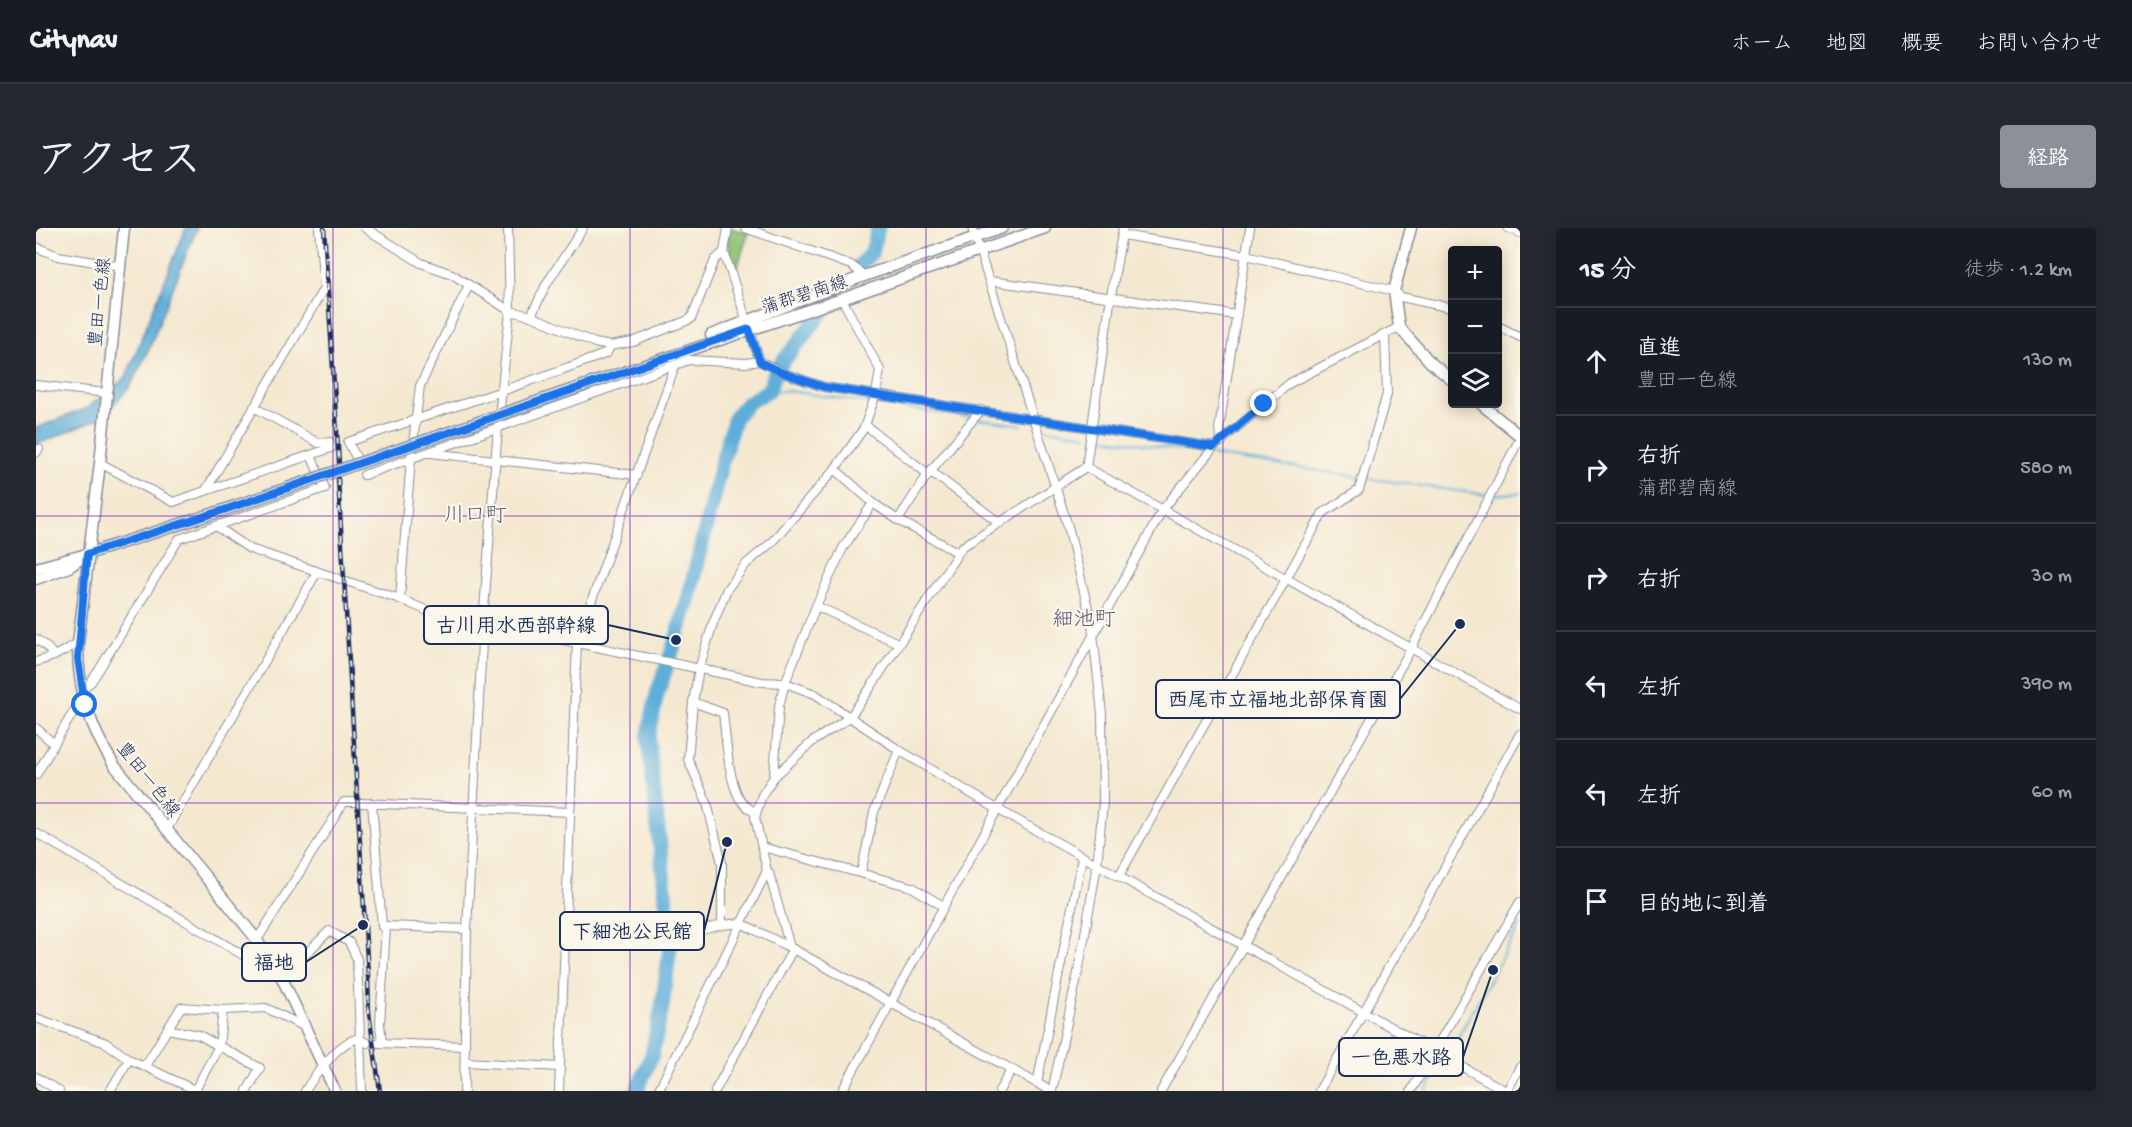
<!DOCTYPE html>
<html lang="ja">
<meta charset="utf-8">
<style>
:root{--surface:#171b24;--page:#242831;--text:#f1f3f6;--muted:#9ea1a6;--line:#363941;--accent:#8c9099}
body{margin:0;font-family:"Gochi Hand","Klee One",sans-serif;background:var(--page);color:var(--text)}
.controls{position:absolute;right:18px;top:18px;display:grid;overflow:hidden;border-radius:6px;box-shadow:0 3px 15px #0003}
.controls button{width:54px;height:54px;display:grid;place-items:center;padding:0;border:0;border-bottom:2px solid var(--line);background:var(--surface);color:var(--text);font:30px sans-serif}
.stop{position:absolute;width:18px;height:18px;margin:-14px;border:4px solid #1a73e8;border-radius:50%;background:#fff}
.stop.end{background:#1a73e8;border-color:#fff;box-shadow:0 2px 6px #0008}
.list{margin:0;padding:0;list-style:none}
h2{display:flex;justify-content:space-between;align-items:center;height:78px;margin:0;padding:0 24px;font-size:26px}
h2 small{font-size:20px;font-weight:400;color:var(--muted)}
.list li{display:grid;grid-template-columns:39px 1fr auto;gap:18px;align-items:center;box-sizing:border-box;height:108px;padding:0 24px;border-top:2px solid var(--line)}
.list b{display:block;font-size:22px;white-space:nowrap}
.list p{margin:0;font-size:20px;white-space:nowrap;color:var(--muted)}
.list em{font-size:20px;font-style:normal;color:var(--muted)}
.icon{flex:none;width:33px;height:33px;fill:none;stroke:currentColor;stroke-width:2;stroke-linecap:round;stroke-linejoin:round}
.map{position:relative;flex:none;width:1484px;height:863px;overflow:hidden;border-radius:6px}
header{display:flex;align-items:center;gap:36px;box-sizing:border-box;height:84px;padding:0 30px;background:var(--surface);border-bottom:2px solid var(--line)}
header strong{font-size:28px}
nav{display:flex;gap:33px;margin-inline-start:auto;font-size:21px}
.intro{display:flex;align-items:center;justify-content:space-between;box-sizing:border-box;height:144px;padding:0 36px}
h1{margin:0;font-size:42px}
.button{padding:15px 27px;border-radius:6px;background:var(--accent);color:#fff;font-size:21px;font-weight:700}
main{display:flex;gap:36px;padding:0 36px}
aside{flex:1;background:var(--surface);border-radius:6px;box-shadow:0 3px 15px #0003}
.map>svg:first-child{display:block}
.green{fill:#90c679;stroke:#567a6c;stroke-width:1.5}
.water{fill:#5eaed9;stroke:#3c6e9c;stroke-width:1.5}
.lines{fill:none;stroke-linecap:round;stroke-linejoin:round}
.stream{stroke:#5eaed9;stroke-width:2}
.river{stroke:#5eaed9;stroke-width:15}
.minor-casing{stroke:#888c97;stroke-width:10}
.major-casing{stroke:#888c97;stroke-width:13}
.minor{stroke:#fff;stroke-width:8}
.major{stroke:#fff;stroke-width:10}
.rail-casing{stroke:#1b2f5e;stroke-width:4.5}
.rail{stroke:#fbf7ec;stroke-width:2;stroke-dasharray:7;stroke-linecap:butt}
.major-bridge-casing{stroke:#888c97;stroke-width:13;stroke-linecap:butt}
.major-bridge{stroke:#fff;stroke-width:10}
.route{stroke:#1a73e8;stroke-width:8}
.grid{fill:none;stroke:#7b2cbf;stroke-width:1.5;stroke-opacity:0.55}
.labels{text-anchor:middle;stroke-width:4.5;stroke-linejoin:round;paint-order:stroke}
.street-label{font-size:18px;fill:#1b2f5e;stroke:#fbf7ec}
.quarter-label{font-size:21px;fill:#61556f;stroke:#fbf7ec}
.leader{fill:none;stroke:#1b2f5e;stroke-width:2}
.callout-dot{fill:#1b2f5e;stroke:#fbf7ec;stroke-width:2}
.callout{fill:#fbf7ec;stroke:#1b2f5e;stroke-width:2}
.callout-label{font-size:20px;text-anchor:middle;font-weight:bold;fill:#1b2f5e}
</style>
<header>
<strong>Citynav</strong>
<nav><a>ホーム</a><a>地図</a><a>概要</a><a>お問い合わせ</a></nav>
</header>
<div class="intro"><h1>アクセス</h1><a class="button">経路</a></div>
<main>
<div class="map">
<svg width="1484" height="863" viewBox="0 0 1484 863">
<rect width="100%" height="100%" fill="#fbf7ec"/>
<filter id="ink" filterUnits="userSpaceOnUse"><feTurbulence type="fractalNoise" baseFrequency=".0167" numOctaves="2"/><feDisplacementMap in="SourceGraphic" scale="12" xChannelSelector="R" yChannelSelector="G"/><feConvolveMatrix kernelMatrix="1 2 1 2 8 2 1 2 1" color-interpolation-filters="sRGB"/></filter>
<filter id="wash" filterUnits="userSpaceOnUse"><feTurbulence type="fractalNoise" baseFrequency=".008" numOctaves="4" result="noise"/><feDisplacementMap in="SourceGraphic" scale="24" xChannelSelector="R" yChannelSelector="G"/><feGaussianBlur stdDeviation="1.35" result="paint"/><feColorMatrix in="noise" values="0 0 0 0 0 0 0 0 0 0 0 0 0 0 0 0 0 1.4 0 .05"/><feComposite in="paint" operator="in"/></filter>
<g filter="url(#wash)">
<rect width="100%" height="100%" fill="#f4e8d0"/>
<polygon class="green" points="694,0 712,5 700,44 691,13"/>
<polygon class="water" points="150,0 161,0 112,123 94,159 65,190 0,217 0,200 51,180 90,149"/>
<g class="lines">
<g class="stream">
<polyline points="733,162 752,163 835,175"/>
<polyline points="840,176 935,190"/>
<polyline points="941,191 986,197"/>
<polyline points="1010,201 1051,207"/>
<polyline points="1057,208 1169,226"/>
<polyline points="1175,227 1324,249"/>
<polyline points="1329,250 1451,267"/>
<polyline points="1457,267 1484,265"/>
<polyline points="1412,827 1484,697"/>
<polyline points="1390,863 1409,832"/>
</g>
<g class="river">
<polyline points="823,38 836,24 842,0"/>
<polyline points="745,136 790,80"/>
<polyline points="634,707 612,511 621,466 640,412 653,368 683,244 699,189 711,175 733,162 738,147"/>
<polyline points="601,863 616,826 626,779 634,720"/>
</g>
</g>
</g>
<g filter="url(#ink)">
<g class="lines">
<g class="minor-casing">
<g id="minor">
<polyline points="329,0 385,35 416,46 474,83 495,88 559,115 574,118 597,114 655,91 679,32 688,24 692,0"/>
<polyline points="709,0 815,37 825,45 825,49"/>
<polyline points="936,0 1032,298 1056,397 1066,486 1067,574 1061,637 1043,740 1016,863"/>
<polyline points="1472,0 1484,5"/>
<polyline points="1086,7 1210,27 1358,63 1365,69 1416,80"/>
<polyline points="0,19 22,28 84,38"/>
<polyline points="688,24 724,133"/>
<polyline points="954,53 1201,87"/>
<polyline points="495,88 511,55 547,0"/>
<polyline points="1462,98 1484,109"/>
<polyline points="0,157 70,165"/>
<polyline points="829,197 892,246 898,246 964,295"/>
<polyline points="1186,214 1183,201 1214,0"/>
<polyline points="0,225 3,221"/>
<polyline points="394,225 601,247"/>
<polyline points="320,229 312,214 466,163 561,129 571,125 574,118"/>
<polyline points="64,235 137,274 295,220 294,214 282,215 218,179"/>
<polyline points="1050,239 1484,481"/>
<polyline points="799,241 837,275 862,292 921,324"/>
<polyline points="328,247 653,132 710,135 724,133 747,145 788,159 1178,219"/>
<polyline points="170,262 288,60 283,0"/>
<polyline points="862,292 892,246 945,182"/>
<polyline points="180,298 214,321 364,371 415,393 447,395 726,454 749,455 779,466 863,522 961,581 1470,863"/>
<polyline points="364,371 375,230 384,158 433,57"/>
<polyline points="780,378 862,415"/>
<polyline points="0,411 10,418 18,428"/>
<polyline points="0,434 18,428 42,415"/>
<polyline points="46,461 55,454 61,445 143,311 289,260 275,227"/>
<polyline points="657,474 652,531 671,575 686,635 686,697"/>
<polyline points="0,500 18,516"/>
<polyline points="0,547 39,481 43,478 49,477"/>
<polyline points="738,549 743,478 749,455 780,378 807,320 837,275"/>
<polyline points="324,575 534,584"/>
<polyline points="336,575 346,698 350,698 344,796 346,815"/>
<path d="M 720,585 C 716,582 711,580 708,576 C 692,561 690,507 687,485 L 657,474 L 663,441 L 677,395 L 691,361 L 710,336 L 735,315 L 799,241 L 828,200 L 840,166 L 844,142 L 806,71"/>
<polyline points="131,601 281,344"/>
<polyline points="0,605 246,750 293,703 313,714 321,731 326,863"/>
<polyline points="726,619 876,659 907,678"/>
<polyline points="731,643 733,645 754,719"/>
<polyline points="825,645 838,584 863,522"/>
<polyline points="1083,648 1287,285 1323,262 1351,166 1349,107"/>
<polyline points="350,698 431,701"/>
<polyline points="529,707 628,711 686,697 705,695 757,721 1015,863"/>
<polyline points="221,712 308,574 320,574"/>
<polyline points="187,782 183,818 224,840 211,863"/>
<polyline points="0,790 70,815 93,831 161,863"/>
<polyline points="131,801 163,807 183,818 159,862"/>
<polyline points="342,815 429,818"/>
<polyline points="429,834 524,839"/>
<polyline points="109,838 145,779 187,782 230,780 267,798"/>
<polyline points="0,849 23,863"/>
<polyline points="1001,856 1046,629"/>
<polyline points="74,863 93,831"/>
<path d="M 269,863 C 277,850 305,810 323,811 C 325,812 329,814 331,815"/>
<polyline points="428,863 431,701 447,395 462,199 474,83 472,0"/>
<polyline points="523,863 541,414 639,138"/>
<polyline points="622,863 731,643 719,589 726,567 738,549 776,514 814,489 833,462 926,319 1050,239 1075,68 1087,0"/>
<polyline points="679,863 757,721"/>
<polyline points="806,863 1127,281 1178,219 1254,155 1363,99"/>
<polyline points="963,863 975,842"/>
<polyline points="1125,863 1376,419 1484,210"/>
<polyline points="1283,863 1484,506"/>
<polyline points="1375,863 1484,674"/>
<polyline points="1471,863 1484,839"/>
</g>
</g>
<g class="major-casing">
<g id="major">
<path d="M 88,0 L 64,235 L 42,415 C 41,459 54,500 78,537 L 218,708 L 246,750 L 299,863"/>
<polyline points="1375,0 1358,63 1363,99 1395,135 1416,152"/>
<polyline points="675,107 825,49 966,0"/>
<polyline points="538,161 806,71 1009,0"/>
<polyline points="1445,176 1484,208"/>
<polyline points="0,340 51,326 179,285"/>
<polyline points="0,351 33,339 46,330"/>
</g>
</g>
<use href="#minor" class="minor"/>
<use href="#major" class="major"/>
<g class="rail-casing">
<g id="rail">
<polyline points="288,0 303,235"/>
<polyline points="302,251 332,748 333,786"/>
<polyline points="332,778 344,863"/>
</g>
</g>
<use href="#rail" class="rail"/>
<g class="major-bridge-casing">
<polyline id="major-bridge" points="179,285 538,161"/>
</g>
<use href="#major-bridge" class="major-bridge"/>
</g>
</g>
<g class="lines" filter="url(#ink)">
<polyline class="route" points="49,477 42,431 51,326 179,285 713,101 724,134 747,145 788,159 1178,219 1228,176"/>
</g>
<path class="grid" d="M 297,0 L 297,863M 594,0 L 594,863M 890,0 L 890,863M 1187,0 L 1187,863M 0,288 L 1484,288M 0,575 L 1484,575"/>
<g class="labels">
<g class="street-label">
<text transform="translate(768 66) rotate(-18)" y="6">蒲郡碧南線</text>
<text transform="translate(63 74) rotate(-84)" y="6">豊田一色線</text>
<text transform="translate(113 551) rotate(52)" y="6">豊田一色線</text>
</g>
<g class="quarter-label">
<text x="439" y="293">川口町</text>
<text x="1048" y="397">細池町</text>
</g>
</g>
<path class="leader" d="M640 412L572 397M1424 396L1364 471M691 614L668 703M327 697L270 734M1457 742L1427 829"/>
<g class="callout-dot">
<circle cx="640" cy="412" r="6"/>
<circle cx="1424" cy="396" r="6"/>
<circle cx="691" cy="614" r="6"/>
<circle cx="327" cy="697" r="6"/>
<circle cx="1457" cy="742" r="6"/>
</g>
<g class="callout">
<rect x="388" y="378" width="184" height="38" rx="6"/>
<rect x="1120" y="452" width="244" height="38" rx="6"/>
<rect x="524" y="684" width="144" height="38" rx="6"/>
<rect x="206" y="715" width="64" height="38" rx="6"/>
<rect x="1303" y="810" width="124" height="38" rx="6"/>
</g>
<g class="callout-label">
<text x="480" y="404">古川用水西部幹線</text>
<text x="1242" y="478">西尾市立福地北部保育園</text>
<text x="596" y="710">下細池公民館</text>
<text x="238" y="741">福地</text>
<text x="1365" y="836">一色悪水路</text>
</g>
</svg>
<div class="controls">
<button>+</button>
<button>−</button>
<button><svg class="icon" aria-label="layers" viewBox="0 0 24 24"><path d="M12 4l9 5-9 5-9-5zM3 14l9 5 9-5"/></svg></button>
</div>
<div class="stop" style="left:49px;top:477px"></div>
<div class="stop end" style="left:1228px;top:176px"></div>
</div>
<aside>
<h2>15 分<small>徒歩 · 1.2 km</small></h2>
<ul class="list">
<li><svg class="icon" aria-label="ahead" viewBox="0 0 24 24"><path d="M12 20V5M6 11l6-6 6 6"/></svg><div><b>直進</b><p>豊田一色線</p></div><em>130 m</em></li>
<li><svg class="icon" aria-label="right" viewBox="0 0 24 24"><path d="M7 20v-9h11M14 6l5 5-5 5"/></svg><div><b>右折</b><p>蒲郡碧南線</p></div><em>580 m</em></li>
<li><svg class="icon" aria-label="right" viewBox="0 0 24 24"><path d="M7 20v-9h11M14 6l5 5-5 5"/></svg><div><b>右折</b></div><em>30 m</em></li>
<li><svg class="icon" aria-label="left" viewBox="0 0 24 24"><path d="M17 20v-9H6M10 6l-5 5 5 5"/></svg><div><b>左折</b></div><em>390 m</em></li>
<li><svg class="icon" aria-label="left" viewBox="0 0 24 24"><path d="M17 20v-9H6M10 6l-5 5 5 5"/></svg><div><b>左折</b></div><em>60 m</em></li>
<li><svg class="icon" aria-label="arrive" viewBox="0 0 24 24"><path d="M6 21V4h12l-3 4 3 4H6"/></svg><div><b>目的地に到着</b></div></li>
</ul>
</aside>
</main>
